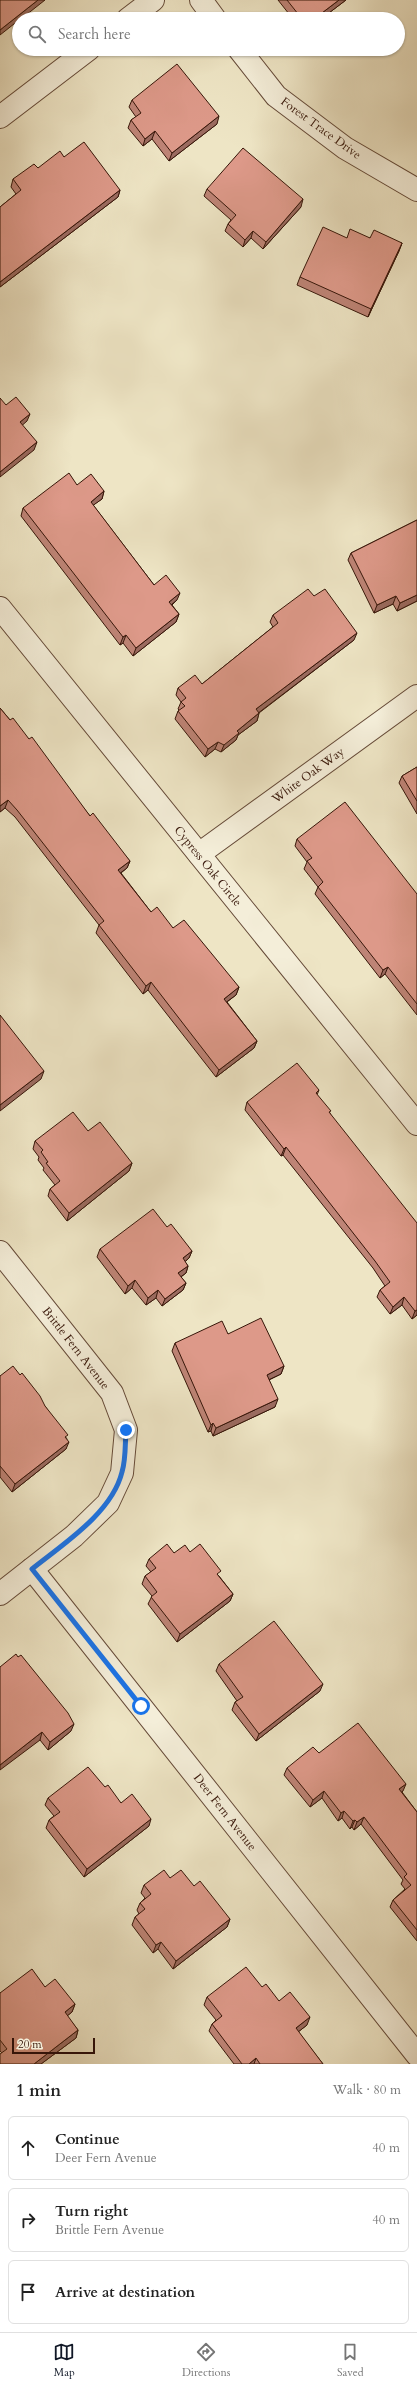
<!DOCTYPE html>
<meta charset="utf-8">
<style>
:root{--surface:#fff;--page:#f6f6f6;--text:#222;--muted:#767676;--line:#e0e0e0;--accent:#111827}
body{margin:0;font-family:Cardo,serif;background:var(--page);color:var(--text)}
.scale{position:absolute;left:12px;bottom:10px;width:83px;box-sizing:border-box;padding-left:4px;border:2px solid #371609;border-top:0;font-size:11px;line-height:14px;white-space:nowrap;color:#371609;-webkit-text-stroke:3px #f4eed9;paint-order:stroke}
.stop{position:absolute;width:12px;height:12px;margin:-9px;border:3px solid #1a73e8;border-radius:50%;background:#fff}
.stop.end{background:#1a73e8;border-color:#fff;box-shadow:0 1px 4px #0008}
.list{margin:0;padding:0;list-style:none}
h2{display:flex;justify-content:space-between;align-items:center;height:52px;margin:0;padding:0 16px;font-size:17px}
h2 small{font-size:13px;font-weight:400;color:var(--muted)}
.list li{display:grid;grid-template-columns:26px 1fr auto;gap:12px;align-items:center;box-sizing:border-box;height:64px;margin:0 8px 8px;padding:0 8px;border:1px solid var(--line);border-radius:6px}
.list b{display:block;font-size:15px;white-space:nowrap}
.list p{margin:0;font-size:13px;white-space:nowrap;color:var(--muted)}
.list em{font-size:13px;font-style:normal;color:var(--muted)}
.icon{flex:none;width:22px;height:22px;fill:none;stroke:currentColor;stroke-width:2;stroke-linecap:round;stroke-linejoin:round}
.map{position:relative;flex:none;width:417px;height:2064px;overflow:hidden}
.search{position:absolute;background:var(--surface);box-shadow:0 1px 3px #0004;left:12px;right:12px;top:12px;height:44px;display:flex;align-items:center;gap:10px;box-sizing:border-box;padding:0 14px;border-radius:22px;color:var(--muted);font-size:15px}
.sheet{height:268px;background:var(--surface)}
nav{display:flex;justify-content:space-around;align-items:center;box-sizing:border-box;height:56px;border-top:1px solid var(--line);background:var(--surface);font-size:11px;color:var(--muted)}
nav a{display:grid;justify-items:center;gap:2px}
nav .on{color:var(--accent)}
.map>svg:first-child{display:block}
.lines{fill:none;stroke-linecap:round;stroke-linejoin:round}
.minor-casing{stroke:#654a38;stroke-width:24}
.minor{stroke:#f4eed9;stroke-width:22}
.wall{fill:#be8476;stroke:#371609}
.shaded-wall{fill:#9b6b60;stroke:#371609}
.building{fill:#dd9989;stroke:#371609}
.route{stroke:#1a73e8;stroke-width:5}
.labels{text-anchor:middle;stroke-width:3;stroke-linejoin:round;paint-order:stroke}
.street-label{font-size:12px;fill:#371609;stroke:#f4eed9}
</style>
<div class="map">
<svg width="417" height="2064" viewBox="0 0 417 2064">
<rect width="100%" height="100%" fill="#eee5c5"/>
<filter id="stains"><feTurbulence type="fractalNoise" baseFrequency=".005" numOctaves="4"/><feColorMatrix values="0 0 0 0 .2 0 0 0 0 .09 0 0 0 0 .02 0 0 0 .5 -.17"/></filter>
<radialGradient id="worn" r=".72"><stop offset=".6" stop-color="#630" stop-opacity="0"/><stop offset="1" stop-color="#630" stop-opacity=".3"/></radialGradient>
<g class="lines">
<g class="minor-casing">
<g id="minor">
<polyline points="201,0 215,19"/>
<polyline points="128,19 153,0"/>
<polyline points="239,49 276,96 345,148 417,190"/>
<polyline points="0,117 89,49"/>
<polyline points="0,608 417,1124"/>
<polyline points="199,854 417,696"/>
<polyline points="0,1252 112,1393 126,1430 122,1473 108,1503 74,1536 0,1594"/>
<polyline points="32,1569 417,2055"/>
</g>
</g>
<use href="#minor" class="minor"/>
</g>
<g class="wall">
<polygon points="278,0 346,0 321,19 293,19"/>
<polygon points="132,100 217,124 169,161 152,139 143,146 128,128 131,120 136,117 129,107"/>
<polygon points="64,157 120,190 118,197 0,287 0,207 16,194 11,187 13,179"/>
<polygon points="207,189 301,207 263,249 251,238 243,247 225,231 228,224 231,220 204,196"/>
<polygon points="347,238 370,238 402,243 399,251 368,317 297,285 300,277"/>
<polygon points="77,485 104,491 102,499 93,505 154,585 177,600 172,605 179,614 176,622 133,656 123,643 120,645 21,516 23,508"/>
<polygon points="417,520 417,601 397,611 393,604 374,613 348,560 351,553"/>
<polygon points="314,596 354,640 259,713 257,721 238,735 236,740 221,752 215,749 205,757 175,719 178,711 179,710 178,709 181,702 176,695 178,688 202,684 273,627 270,622 273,615"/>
<polygon points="0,708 10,720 29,739 90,816 130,861 127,868 121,873 151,912 173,928 239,987 236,995 227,1002 257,1041 254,1048 216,1077 148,990 143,994 96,933 99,925 15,817 5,808 0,812"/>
<polygon points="417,767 417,814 399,783 402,776"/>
<polygon points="297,839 417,894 417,1015 385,974 380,978 315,894 318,887 304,869 307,862 295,846"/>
<polygon points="319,1090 317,1095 330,1113 417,1315 412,1319 402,1305 390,1314 377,1297 380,1290 385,1286 373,1268 283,1155 281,1156 245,1110 247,1102"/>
<polygon points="88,1131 132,1163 129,1171 67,1221 48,1196 50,1189 55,1185 43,1170 44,1168 38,1160 39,1157 33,1149 35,1141"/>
<polygon points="167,1227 192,1251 189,1258 185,1262 188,1266 186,1273 181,1277 186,1283 183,1290 162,1306 156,1298 146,1305 132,1288 125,1294 97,1257 100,1249"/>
<polygon points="228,1334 284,1366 281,1374 269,1380 275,1407 213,1436 211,1431 208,1432 172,1351 175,1343"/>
<polygon points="0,1376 45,1406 67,1439 66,1449 12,1492 0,1477"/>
<polygon points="190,1552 219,1576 233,1594 230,1601 177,1642 148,1604 152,1596 142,1584 145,1576 151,1572 146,1566 149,1559 174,1553"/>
<polygon points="219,1664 320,1691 256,1741 232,1710 235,1702 237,1701 216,1671"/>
<polygon points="0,1667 71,1731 48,1750 40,1740"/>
<polygon points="319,1753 403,1791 402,1792 417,1812 417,1941 390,1907 393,1900 405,1889 401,1884 403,1880 361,1824 354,1830 352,1827 350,1829 342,1818 338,1821 322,1798 310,1807 284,1775 287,1768"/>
<polygon points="105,1787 121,1803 149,1826 84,1877 46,1828 49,1820 54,1816 45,1805 48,1798"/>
<polygon points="170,1878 194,1886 230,1919 227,1927 173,1969 158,1949 153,1953 132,1925 135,1917 139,1914 137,1910 140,1903 145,1898 141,1893 144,1885"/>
<polygon points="45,1987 75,2004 72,2012 67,2016 78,2030 76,2038 41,2064 0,2064 2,2053 0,2051 0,1993"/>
<polygon points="262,1987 307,2025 298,2032 323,2064 234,2064 209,2031 212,2024 216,2020 204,2005 207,1997"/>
</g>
<g class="shaded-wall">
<polygon points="38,0 45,0 21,19 19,19 19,20 0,35 0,30"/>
<polygon points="339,0 346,0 321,19 314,19"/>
<polygon points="219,116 217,124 169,161 172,153"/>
<polygon points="155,131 152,139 143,146 145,139"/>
<polygon points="120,190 118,197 0,287 0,282"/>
<polygon points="303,199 301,207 263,249 266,242"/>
<polygon points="253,231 251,238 243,247 245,240"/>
<polygon points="402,243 399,251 368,317 371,309"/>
<polygon points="30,414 27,421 18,429 20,422"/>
<polygon points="37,442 34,450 0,477 0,472"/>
<polygon points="104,491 102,499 88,509 91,502"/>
<polygon points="180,593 177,600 166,609 169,602"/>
<polygon points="417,595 417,601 397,611 400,603"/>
<polygon points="396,596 393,604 374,613 377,605"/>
<polygon points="179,614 176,622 133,656 136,648"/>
<polygon points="357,633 354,640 253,717 256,709"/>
<polygon points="126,635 123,643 120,645 123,637"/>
<polygon points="259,713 257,721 238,735 236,740 221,752 224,745 237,731"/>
<polygon points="218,742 215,749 205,757 208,749"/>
<polygon points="8,800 5,808 0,812 0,806"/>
<polygon points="130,861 127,868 115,877 118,870"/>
<polygon points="388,967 385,974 380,978 383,970"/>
<polygon points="151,982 148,990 143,994 146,986"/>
<polygon points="239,987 236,995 221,1006 224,999"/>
<polygon points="257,1041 254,1048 216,1077 219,1070"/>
<polygon points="44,1071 41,1079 0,1111 0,1105"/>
<polygon points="286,1147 283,1155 281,1156 284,1149"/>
<polygon points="132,1163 129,1171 67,1221 69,1213"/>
<polygon points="192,1251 189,1258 180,1266 183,1258"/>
<polygon points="188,1266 186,1273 175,1281 178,1273"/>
<polygon points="135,1280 132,1288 125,1294 128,1286"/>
<polygon points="186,1283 183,1290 162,1306 165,1299"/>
<polygon points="158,1290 156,1298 146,1305 148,1298"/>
<polygon points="404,1297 402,1305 390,1314 393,1307"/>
<polygon points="417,1310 417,1315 412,1319 415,1311"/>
<polygon points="284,1366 281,1374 264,1382 267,1375"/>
<polygon points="278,1399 275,1407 213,1436 216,1428"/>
<polygon points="213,1423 211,1431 208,1432 211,1425"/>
<polygon points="69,1442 66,1449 12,1492 15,1484"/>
<polygon points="233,1594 230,1601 177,1642 180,1634"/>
<polygon points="323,1684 320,1691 256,1741 259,1734"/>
<polygon points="74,1724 71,1731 48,1750 50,1742"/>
<polygon points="42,1732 40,1740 0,1770 0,1765"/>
<polygon points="406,1784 403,1791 396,1796 399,1789"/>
<polygon points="324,1791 322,1798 310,1807 313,1800"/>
<polygon points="344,1811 342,1818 338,1821 341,1813"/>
<polygon points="364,1817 361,1824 354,1830 357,1822"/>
<polygon points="151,1819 149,1826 84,1877 87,1869"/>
<polygon points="355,1820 352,1827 350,1829 353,1821"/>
<polygon points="230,1919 227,1927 173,1969 176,1961"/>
<polygon points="161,1942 158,1949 153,1953 156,1945"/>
<polygon points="75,2004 72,2012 62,2020 65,2012"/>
<polygon points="310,2017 307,2025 293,2036 296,2028"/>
<polygon points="78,2030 76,2038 41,2064 34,2064"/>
<polygon points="256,2058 254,2064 249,2064"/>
</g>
<g class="building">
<polygon points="0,0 38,0 0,30"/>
<polygon points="287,0 339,0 314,19 302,19"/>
<polygon points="177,64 219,116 172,153 155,131 145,139 131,120 141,113 132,100"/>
<polygon points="84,142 120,190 0,282 0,207 21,190 13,179 34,164 38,168 60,151 64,157"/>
<polygon points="243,148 303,199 266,242 253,231 245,240 228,224 236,215 207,189"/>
<polygon points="323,227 347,238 350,229 370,238 374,230 402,243 371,309 300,277"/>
<polygon points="16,397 30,414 20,422 37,442 0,472 0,398 6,405"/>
<polygon points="69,473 77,485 91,474 104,491 91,502 154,585 166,575 180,593 169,602 179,614 136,648 126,635 123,637 23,508"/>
<polygon points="417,520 417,595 400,603 396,596 377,605 351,553"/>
<polygon points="308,589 314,596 325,589 357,633 256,709 259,713 237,731 239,733 224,745 218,742 208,749 178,711 185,706 181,702 186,698 178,688 195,675 202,684 278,623 273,615"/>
<polygon points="0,708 10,720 13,718 29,739 32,737 90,816 93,813 130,861 118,870 151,912 157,907 173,928 184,920 221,965 239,987 224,999 257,1041 219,1070 151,982 146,986 99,925 104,921 17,810 8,800 0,806"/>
<polygon points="417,767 417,801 402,776"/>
<polygon points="345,802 417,894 417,1004 388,967 383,970 318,887 323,882 307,861 312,858 297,839"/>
<polygon points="0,1015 44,1071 0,1105"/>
<polygon points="297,1063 319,1090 316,1093 331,1111 329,1112 417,1223 417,1310 415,1311 404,1297 393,1307 380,1290 390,1282 375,1261 286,1147 284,1149 247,1102"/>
<polygon points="73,1112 88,1131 100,1122 132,1163 69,1213 50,1189 60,1181 46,1163 48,1162 41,1152 43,1150 35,1141"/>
<polygon points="153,1209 167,1227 171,1224 192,1251 183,1258 188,1266 178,1273 186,1283 165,1299 158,1290 148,1298 135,1280 128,1286 100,1249"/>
<polygon points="261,1318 284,1366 267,1375 278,1399 216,1428 213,1423 211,1425 175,1343 222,1321 228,1334"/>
<polygon points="13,1366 20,1375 22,1373 40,1396 45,1406 68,1435 65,1437 69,1442 15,1484 0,1466 0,1376"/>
<polygon points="167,1544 174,1553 185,1545 190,1552 200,1544 221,1571 217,1574 233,1594 180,1634 151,1597 157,1592 145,1576 156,1568 149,1559"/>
<polygon points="274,1621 323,1684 259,1734 235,1702 243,1697 219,1664"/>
<polygon points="16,1654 18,1657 21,1655 68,1713 74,1724 50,1742 42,1732 0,1765 0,1667"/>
<polygon points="358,1723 406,1784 399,1789 417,1812 417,1930 393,1900 411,1885 404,1877 407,1874 364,1817 357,1822 355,1820 353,1821 344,1811 341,1813 324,1791 313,1800 287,1768 313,1747 319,1753"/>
<polygon points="88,1767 105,1787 108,1785 121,1803 132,1794 151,1819 87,1869 49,1820 60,1812 48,1798"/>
<polygon points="164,1870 170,1878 181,1870 194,1886 200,1881 230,1919 176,1961 161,1942 156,1945 135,1917 145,1909 140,1903 151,1894 144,1885"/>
<polygon points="246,1967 262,1987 266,1984 279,2001 290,1992 310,2017 296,2028 323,2064 260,2064 256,2058 249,2064 242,2064 212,2024 222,2016 207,1997"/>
<polygon points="32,1969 45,1987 55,1979 75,2004 65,2012 78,2030 34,2064 0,2064 0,2054 7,2049 0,2040 0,1993"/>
</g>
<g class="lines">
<path class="route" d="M 126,1430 C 125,1443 126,1459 122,1472 C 112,1513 63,1544 32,1569 L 141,1706"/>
</g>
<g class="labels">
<g class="street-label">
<text transform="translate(321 128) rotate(36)" y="4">Forest Trace Drive</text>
<text transform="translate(308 775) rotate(-36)" y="4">White Oak Way</text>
<text transform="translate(208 866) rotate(51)" y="4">Cypress Oak Circle</text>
<text transform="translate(76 1348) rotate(52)" y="4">Brittle Fern Avenue</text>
<text transform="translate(225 1812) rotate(52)" y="4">Deer Fern Avenue</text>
</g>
</g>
<rect width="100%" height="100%" filter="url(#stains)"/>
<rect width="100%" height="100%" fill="url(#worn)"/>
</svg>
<div class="scale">20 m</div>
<div class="stop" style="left:141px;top:1706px"></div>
<div class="stop end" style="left:126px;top:1430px"></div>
<div class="search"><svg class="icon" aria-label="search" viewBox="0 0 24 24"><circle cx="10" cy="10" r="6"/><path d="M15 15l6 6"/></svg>Search here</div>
</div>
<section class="sheet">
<h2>1 min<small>Walk · 80 m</small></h2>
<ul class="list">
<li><svg class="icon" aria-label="ahead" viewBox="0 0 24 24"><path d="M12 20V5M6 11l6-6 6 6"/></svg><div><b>Continue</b><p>Deer Fern Avenue</p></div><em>40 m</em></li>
<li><svg class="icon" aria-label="right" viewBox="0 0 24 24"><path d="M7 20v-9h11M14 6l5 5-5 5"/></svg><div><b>Turn right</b><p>Brittle Fern Avenue</p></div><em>40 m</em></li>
<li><svg class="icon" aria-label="arrive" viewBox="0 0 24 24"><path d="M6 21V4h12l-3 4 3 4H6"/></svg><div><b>Arrive at destination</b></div></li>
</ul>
</section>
<nav>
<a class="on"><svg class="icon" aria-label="map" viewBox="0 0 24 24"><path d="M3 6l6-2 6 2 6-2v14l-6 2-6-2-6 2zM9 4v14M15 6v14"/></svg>Map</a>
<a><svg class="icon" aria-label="directions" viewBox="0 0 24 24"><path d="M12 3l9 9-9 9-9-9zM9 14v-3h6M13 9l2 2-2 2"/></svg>Directions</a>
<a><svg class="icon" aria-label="saved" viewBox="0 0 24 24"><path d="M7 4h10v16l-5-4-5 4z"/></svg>Saved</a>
</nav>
